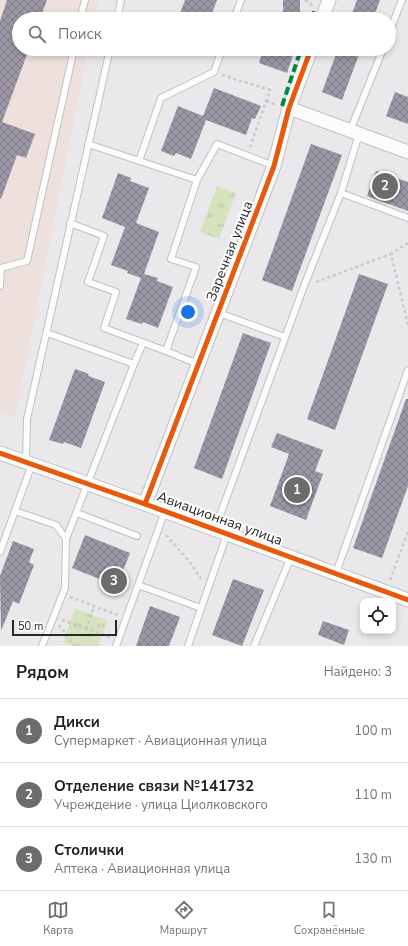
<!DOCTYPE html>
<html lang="ru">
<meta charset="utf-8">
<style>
:root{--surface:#fff;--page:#f6f6f6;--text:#202124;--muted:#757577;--line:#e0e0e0;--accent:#6d6b6d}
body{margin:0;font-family:"Nunito Sans",sans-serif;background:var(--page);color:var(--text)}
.controls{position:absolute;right:12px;bottom:12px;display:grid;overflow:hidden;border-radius:8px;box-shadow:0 2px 6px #0003}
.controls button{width:36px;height:36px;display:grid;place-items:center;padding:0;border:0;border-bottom:1px solid var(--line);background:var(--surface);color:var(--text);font:20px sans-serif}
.scale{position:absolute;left:12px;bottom:10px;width:105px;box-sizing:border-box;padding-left:4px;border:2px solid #292729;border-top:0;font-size:11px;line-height:14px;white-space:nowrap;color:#292729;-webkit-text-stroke:3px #fff;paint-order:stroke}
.you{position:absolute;left:188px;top:312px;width:14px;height:14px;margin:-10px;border:3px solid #fff;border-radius:50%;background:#1a73e8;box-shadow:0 0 0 6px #1a73e833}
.badge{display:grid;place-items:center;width:26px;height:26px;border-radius:50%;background:var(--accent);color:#fff;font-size:13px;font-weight:700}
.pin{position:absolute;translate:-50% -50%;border:2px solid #fff;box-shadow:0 1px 4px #0006}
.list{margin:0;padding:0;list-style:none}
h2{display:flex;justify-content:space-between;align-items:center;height:52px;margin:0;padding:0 16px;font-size:17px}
h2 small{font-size:13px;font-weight:400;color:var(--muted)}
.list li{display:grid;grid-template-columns:26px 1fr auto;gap:12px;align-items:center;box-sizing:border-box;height:64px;padding:0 16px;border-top:1px solid var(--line)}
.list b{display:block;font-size:15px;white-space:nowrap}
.list p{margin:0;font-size:13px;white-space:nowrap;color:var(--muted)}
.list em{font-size:13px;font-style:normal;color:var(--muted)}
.icon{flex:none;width:22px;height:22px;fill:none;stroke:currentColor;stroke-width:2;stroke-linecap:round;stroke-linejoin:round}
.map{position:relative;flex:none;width:408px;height:646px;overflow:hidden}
.search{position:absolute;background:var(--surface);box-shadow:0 2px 6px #0003;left:12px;right:12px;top:12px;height:44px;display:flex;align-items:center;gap:10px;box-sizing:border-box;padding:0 14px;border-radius:22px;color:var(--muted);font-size:15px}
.sheet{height:244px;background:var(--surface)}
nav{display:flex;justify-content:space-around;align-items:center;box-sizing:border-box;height:56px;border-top:1px solid var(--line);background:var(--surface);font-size:11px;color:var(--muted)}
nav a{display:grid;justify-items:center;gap:2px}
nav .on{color:var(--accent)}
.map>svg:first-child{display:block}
.medical{fill:#eee0dc}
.park{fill:url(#park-tufts)}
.building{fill:url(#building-cross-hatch)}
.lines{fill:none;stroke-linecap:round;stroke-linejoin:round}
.lane-casing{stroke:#c1c0c2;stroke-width:8}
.street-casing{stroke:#c1c0c2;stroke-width:15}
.path{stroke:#cac8ca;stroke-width:2.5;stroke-dasharray:3 3;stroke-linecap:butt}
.lane{stroke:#fcfcfc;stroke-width:6}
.street{stroke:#fcfcfc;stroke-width:13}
.quiet{stroke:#00873e;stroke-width:4;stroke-dasharray:8 4;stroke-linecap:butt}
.cycleway-casing{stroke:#fff;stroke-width:8}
.cycleway{stroke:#e8590c;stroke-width:5}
.labels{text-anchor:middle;stroke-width:4;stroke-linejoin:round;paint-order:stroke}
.street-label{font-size:14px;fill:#292729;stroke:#fff}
</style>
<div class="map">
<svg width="408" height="646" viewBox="0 0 408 646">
<defs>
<pattern id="park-tufts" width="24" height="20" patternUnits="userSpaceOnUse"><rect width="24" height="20" fill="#d7e3bf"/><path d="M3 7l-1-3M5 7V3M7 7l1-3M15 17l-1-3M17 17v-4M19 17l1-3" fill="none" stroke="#b9c3a4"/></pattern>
<pattern id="building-cross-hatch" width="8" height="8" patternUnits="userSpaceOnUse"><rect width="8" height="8" fill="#9c97a6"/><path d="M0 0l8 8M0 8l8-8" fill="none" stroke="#7f7b87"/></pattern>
</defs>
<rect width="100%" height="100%" fill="#eae8eb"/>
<polygon class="medical" points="0,0 98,0 94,19 19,19 19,49 88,49 15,417 0,412"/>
<g class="park">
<polygon points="217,186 236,193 219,239 200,232"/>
<polygon points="75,608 108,621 98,646 74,646 63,642"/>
</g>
<g class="building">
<polygon points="7,0 47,0 40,19 19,19 19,49 29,49 2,122 35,134 26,158 17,155 1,199 0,198 0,21"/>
<polygon points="185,0 217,0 210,19 178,19"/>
<polygon points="283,0 300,0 300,19 296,19 283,14"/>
<polygon points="357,0 380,0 373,19 350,19"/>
<polygon points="273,49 295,49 287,73 259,63 263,50 271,53"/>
<polygon points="338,49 361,49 342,100 322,92"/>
<polygon points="214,88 261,106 255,119 252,118 246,135 206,120 191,159 176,153 174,156 161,151 178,106 203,116"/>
<polygon points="395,92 408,97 408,124 386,116"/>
<polygon points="311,144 342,155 292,291 262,280"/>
<polygon points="376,171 408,182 408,211 367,196"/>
<polygon points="118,173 131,178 130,181 149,188 136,223 159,232 144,274 158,278 157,281 173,287 158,328 143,322 142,324 126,319 141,278 127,273 128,271 111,265 125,227 102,218"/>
<polygon points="359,274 388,284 335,430 307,419"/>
<polygon points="243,333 271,343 222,479 194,468"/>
<polygon points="75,369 89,374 88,376 105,382 81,448 64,442 63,444 49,440"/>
<polygon points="406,399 408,399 408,486 382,558 353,548"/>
<polygon points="277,433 323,450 315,471 323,474 306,520 270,506 289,454 271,447"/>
<polygon points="85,535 130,553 117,586 72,568"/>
<polygon points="13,541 34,549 29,562 34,565 19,604 13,601 1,631 0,576"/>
<polygon points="233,579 264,590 242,646 212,635"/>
<polygon points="150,606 180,617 169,646 136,646"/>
<polygon points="323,621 349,630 344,645 318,635"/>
</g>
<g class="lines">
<g class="lane-casing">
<g id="lane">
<polyline points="80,19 85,0"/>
<polyline points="117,19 121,0"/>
<polyline points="234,19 241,0"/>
<polyline points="389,33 402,0"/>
<polyline points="350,131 383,49"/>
<polyline points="88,144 197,180"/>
<polyline points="139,161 161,98 214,72 222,49"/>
<polyline points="341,193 408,218"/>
<polyline points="70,223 104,236 88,282 116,292 104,328 166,351 196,267 171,259 197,180 217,144 274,166"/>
<polyline points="0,286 1,268 27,261 74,49"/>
<polyline points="219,313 285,337"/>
<polyline points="166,351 198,364"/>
<polyline points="134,364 143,343"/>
<polyline points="26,462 27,419 110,49"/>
<polyline points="15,511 56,525 66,539"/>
<polyline points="77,513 137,536"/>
<polyline points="215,529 304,286 341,193 359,134"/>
<polyline points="0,552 32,464"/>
<polyline points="336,573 408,370"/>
<polyline points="138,585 201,608"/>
<polyline points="42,646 65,588 66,539 134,364 47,333"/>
<polyline points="116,646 165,511"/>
<polyline points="188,646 227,534"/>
<polyline points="254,646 291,557"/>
</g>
</g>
<g class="street-casing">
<g id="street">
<polyline points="322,19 329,0"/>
<polyline points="289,108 408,152"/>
<polyline points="0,453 145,504 408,600"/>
<polyline points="145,504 274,166 289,108 311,49"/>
</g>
</g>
<g class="path">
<polyline points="305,0 313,6"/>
<polyline points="222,75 270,90 250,147"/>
<polyline points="266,101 277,105"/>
<polyline points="408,243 391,254 408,325"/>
<polyline points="316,282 391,254"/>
<polyline points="166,535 189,561 201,579"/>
<polyline points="390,580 408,532"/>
<polyline points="70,597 118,615"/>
<polyline points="62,620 110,637"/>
<polyline points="59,625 74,646"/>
<polyline points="86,629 94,606"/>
</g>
<use href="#lane" class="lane"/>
<use href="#street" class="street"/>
<g class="quiet">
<polyline points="312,19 315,8"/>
<polyline points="282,106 301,49"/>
</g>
<g class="cycleway-casing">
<g id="cycleway">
<polyline points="0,453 145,504 408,600"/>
<polyline points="145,504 274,166 289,108 311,49"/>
</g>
</g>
<use href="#cycleway" class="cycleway"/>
</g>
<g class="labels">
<g class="street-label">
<text transform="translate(229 251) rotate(-69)" y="5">Заречная улица</text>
<text transform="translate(220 518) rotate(20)" y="5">Авиационная улица</text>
</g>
</g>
</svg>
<div class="controls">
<button><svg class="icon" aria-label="locate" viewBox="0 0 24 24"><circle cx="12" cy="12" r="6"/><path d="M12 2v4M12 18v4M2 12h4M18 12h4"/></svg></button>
</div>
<div class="scale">50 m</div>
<div class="you"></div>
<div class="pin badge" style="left:297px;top:490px">1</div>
<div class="pin badge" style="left:385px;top:186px">2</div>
<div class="pin badge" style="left:114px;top:581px">3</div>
<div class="search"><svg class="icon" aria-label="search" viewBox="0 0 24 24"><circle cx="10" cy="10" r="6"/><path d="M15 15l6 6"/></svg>Поиск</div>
</div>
<section class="sheet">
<h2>Рядом<small>Найдено: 3</small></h2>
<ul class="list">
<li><span class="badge">1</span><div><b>Дикси</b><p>Супермаркет · Авиационная улица</p></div><em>100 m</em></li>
<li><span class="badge">2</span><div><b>Отделение связи №141732</b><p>Учреждение · улица Циолковского</p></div><em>110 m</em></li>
<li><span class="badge">3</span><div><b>Столички</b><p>Аптека · Авиационная улица</p></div><em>130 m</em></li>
</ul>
</section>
<nav>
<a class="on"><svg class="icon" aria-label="map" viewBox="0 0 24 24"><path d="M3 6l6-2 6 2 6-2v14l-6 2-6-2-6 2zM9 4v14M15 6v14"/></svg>Карта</a>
<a><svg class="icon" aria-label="directions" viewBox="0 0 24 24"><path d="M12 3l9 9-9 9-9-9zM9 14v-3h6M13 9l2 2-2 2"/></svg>Маршрут</a>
<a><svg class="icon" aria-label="saved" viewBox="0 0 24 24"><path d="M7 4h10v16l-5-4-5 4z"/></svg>Сохранённые</a>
</nav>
